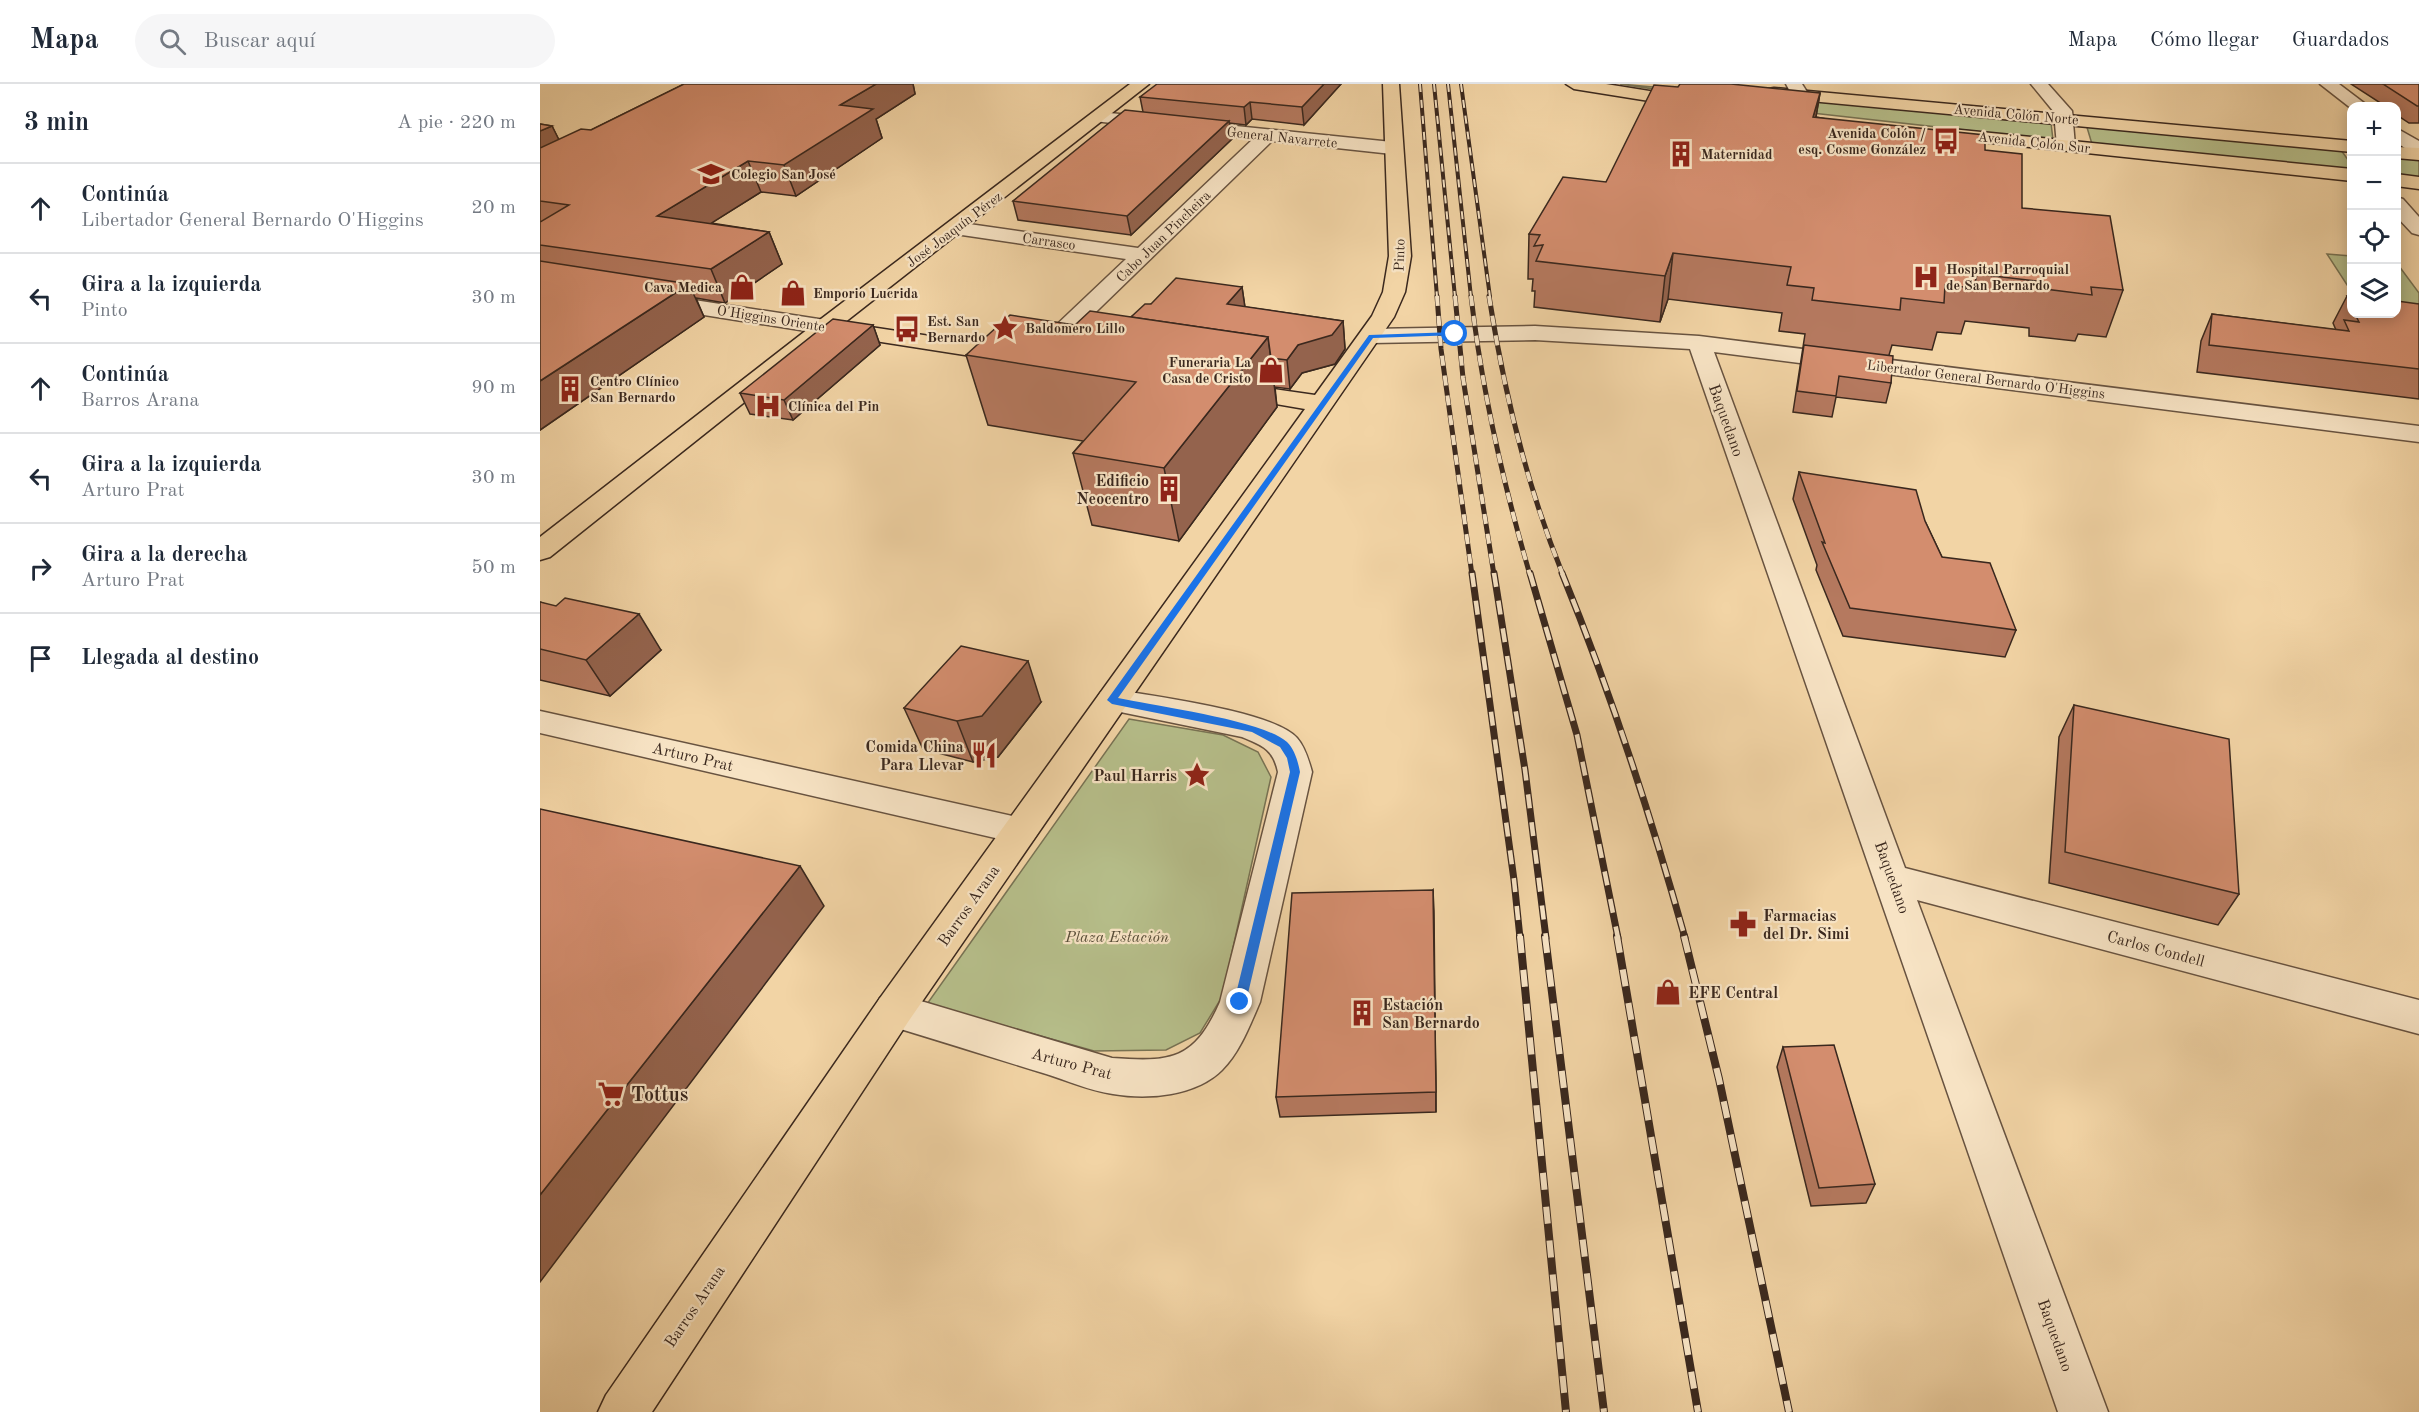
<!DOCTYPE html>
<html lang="es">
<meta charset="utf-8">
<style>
:root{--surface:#fff;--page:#f6f6f7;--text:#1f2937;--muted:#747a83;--line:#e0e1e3}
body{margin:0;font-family:"Old Standard TT",serif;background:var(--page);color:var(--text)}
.controls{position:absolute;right:18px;top:18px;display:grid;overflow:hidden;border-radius:12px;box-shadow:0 3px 15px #0003}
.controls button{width:54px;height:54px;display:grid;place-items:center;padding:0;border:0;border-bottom:2px solid var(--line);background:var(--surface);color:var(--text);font:30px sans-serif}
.stop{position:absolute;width:18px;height:18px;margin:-14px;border:4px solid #1a73e8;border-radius:50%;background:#fff}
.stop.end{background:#1a73e8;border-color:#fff;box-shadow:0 2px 6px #0008}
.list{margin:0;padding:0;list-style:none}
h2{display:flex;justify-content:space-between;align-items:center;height:78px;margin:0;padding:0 24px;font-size:26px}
h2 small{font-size:20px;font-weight:400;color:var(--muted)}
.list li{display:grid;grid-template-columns:39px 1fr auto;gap:18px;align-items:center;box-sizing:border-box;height:90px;padding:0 24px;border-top:2px solid var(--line)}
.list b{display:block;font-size:22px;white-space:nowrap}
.list p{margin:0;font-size:20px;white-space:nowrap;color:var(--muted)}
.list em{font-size:20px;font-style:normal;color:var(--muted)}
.icon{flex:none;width:33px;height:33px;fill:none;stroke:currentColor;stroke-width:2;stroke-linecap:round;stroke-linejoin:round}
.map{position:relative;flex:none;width:1879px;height:1328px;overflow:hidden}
header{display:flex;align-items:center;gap:36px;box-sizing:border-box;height:84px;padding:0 30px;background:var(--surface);border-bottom:2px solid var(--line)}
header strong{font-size:28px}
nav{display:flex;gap:33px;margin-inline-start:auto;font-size:21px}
.search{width:420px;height:54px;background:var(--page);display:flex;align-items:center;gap:15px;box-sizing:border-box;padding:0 21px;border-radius:33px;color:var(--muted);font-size:22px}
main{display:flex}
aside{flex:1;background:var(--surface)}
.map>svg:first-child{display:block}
.green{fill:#b6be8a;stroke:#787354;stroke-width:1.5}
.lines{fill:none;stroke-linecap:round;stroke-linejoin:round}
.minor-casing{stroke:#685340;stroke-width:3}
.tertiary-casing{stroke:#685340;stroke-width:3}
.primary-casing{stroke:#3a281e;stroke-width:3}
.minor{fill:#f7e3c4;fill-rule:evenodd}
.tertiary{fill:#f7e3c4;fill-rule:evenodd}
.primary{fill:#f2d4a5;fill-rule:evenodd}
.rail-far3-casing{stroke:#3a281e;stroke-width:4}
.rail-far2-casing{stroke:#3a281e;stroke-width:5}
.rail-far1-casing{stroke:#3a281e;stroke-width:7}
.rail-casing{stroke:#3a281e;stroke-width:8}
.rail-far3{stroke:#f7e3c4;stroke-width:2;stroke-dasharray:8;stroke-linecap:butt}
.rail-far2{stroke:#f7e3c4;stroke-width:4;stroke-dasharray:10;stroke-linecap:butt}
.rail-far1{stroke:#f7e3c4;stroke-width:4.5;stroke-dasharray:14;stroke-linecap:butt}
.rail{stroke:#f7e3c4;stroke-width:6;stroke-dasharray:17;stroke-linecap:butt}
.wall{fill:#b5795f;stroke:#3a281e;stroke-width:1.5}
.shaded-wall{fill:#94634d;stroke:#3a281e;stroke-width:1.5}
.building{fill:#d38d6e;stroke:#3a281e;stroke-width:1.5}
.route{fill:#1a73e8}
.labels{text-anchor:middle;stroke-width:4.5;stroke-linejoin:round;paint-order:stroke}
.far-street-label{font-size:14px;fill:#3a281e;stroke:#f7e3c4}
.far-poi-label{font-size:14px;font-weight:bold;fill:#3a281e;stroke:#f7e3c4;text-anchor:start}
.street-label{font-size:16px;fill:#3a281e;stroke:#f7e3c4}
.poi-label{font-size:16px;font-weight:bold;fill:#3a281e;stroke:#f7e3c4;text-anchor:end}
.park-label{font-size:16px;font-style:italic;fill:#594e39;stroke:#f7e3c4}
.near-poi-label{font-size:20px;font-weight:bold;fill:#3a281e;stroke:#f7e3c4;text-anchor:start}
</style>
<header>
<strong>Mapa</strong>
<div class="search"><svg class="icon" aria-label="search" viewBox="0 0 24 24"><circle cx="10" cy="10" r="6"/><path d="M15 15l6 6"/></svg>Buscar aquí</div>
<nav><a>Mapa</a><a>Cómo llegar</a><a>Guardados</a></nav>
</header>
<main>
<aside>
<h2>3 min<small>A pie · 220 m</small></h2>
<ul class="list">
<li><svg class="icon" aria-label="ahead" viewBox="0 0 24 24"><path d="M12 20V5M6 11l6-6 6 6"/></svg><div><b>Continúa</b><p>Libertador General Bernardo O'Higgins</p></div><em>20 m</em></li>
<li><svg class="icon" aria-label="left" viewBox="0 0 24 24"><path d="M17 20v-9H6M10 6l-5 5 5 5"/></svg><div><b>Gira a la izquierda</b><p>Pinto</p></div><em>30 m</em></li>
<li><svg class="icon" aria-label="ahead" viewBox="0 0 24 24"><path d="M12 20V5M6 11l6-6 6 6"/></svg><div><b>Continúa</b><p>Barros Arana</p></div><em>90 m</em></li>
<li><svg class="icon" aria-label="left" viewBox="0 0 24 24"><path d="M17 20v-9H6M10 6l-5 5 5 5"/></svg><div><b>Gira a la izquierda</b><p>Arturo Prat</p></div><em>30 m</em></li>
<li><svg class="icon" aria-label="right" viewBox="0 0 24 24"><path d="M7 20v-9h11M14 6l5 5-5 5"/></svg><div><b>Gira a la derecha</b><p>Arturo Prat</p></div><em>50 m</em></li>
<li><svg class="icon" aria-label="arrive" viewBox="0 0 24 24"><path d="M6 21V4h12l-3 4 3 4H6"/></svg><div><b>Llegada al destino</b></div></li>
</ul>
</aside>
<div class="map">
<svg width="1879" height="1328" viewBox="0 0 1879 1328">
<rect width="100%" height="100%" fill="#f2d4a5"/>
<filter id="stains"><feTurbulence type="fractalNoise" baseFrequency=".00333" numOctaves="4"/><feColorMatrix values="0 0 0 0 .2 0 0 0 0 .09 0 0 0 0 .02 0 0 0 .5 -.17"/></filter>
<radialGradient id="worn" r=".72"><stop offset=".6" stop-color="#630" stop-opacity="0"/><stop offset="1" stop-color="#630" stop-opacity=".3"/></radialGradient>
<g class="green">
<polygon points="1080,0 1511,39 1513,56 1272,29"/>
<polygon points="1546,40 1801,66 1811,80 1811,86 1552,60"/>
<polygon points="1857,73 1879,75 1879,93 1861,91 1857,82"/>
<polygon points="1787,170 1811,172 1811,207"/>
<polygon points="1856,178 1879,209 1879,231 1857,229"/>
<polygon points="589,635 683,651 718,668 731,693 682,913 660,949 626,966 554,967 387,920"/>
</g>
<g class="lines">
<g class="minor-casing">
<g id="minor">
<polygon points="1246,0 1262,0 1269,11 1266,15 1254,15"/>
<polygon points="1491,0 1508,0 1532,27 1535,62 1532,66 1520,66 1517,62 1514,28"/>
<polygon points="1780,0 1799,0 1828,22 1812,22 1812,25"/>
<polygon points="560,28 852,58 858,60 861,64 858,68 852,70 732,57 527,256 519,258 511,256 508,251 511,246 586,175 415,150 408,148 405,144 408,140 415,138 598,164 713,55 554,37 551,33 554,29"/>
<polygon points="1856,44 1879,57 1879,71 1872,69 1856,58"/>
<polygon points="1856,113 1863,115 1879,133 1879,151 1872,149 1856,132"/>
<path d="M 572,605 C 611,612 733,627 757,654 C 765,663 769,677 772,688 L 720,918 C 710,941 700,968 682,986 C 656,1012 608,1016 573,1010 C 550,1007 526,996 503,989 C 453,974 404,958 354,943 L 340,938 L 334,926 L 340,914 L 354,909 L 572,974 C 631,978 654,977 680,918 L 738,688 C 733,665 723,662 702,653 L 561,624 L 556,616 L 561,608 Z"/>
</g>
</g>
<g class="tertiary-casing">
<g id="tertiary">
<polygon points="115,210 285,236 293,238 296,243 293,248 285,250 107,222 104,217 107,212"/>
<polygon points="995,242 1159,252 1879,342 1879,358 1174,268 1365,784 1879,916 1879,950 1377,816 1568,1328 1518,1328 1150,265 995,256 831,259 823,257 820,252 823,247 831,245"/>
<polygon points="0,627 481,734 493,738 499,747 493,756 481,760 0,649"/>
</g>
</g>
<g class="primary-casing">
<g id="primary">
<polygon points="590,0 609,0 304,239 476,265 484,267 488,272 484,277 476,279 290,250 10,473 0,476 0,453 277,238"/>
<polygon points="843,0 859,0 871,172 865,208 854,233 368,938 112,1328 58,1328 66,1311 340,914 765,325 684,311 681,306 684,301 693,299 775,311 832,232 843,208 849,172"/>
<polygon points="1026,0 1066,0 1153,14 1159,15 1162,19 1159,23 1153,24 1034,5"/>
<polygon points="1234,4 1812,57 1812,68 1228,13 1225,9 1228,5"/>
<polygon points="1401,44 1812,85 1812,97 1395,53 1392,49 1395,45"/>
<polygon points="1856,63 1879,64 1879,76 1856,74"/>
<polygon points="1856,90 1879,93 1879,105 1856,102"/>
</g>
</g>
<use href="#minor" class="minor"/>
<use href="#tertiary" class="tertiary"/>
<use href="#primary" class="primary"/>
<g class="rail-far3-casing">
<g id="rail-far3">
<polyline points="880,0 897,213"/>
<polyline points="894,0 915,213"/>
<polyline points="908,0 931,213"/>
<polyline points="921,0 950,213"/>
</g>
</g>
<g class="rail-far2-casing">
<g id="rail-far2">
<polyline points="897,212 901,265 932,491"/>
<polyline points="915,212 923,294 954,491"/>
<path d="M 931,212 C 942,307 963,399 990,491"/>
<path d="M 949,212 C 964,308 986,400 1023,491"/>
</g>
</g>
<g class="rail-far1-casing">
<g id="rail-far1">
<polyline points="932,489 974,796 980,854"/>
<polyline points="954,489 985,686 1006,854"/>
<polyline points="990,489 1037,651 1078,854"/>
<path d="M 1022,489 C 1071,609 1110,729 1145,854"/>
</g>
</g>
<g class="rail-casing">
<g id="rail">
<polyline points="980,852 1026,1328"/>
<polyline points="1005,852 1064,1328"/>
<polyline points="1077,852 1158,1328"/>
<polyline points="1144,852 1179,995 1249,1328"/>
</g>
</g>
<use href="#rail-far3" class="rail-far3"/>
<use href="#rail-far2" class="rail-far2"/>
<use href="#rail-far1" class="rail-far1"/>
<use href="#rail" class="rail"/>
</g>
<g class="wall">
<polygon points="144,0 373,0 375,10 336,35 342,54 256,112 221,108 171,139 229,148 242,180 185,219 156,214 164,233 0,346 0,40 12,42 19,56 51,46"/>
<polygon points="801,0 764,41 712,35 706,41 690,39 692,55 591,151 478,136 473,117 603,28 600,13"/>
<polygon points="1811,0 1879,0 1879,39 1869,39 1857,31 1857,22 1845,22"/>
<polygon points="1138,3 1280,9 1276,33 1445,66 1482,124 1583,206 1566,253 1538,250 1535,257 1489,252 1489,244 1425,237 1421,250 1397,248 1392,266 1352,261 1349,271 1351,299 1346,319 1296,313 1292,333 1253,328 1265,250 1239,247 1242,229 1128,215 1120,238 994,223 995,207 992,207 993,195 988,195 989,150 1066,98"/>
<polygon points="702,203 705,223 803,237 805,265 795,280 762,289 750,305 735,303 737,323 639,457 552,441 533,369 543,357 448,341 426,271 591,233 611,220"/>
<polygon points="1807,212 1812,213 1812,230 1857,230 1879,220 1879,315 1657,288 1661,257 1672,230 1796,246 1793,239"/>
<polygon points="333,241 340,261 253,336 210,330 200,309"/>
<polygon points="1259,388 1385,437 1402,473 1476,546 1465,573 1303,552 1276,486 1277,481 1253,415"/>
<polygon points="0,518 121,566 70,612 0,596"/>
<polygon points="501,618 458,673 433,678 383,665 364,624"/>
<polygon points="1534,621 1699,810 1678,841 1509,799 1519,653"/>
<polygon points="893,806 896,1028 740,1033 736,1013"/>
<polygon points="1243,963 1335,1100 1326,1119 1271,1122 1237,983"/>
</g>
<g class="shaded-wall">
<polygon points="336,0 373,0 375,10 336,35 342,54 256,112 244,81 300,21"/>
<polygon points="784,0 801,0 764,41 762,23"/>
<polygon points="1280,9 1273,49 1273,33"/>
<polygon points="710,18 712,35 706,41 704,23"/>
<polygon points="689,37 692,55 591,151 587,132"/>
<polygon points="12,42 27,72 0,85 0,47"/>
<polygon points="208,77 221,108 132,164 117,132"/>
<polygon points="229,148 242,180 185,219 171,185"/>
<polygon points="1133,169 1128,215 1120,238 1125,192"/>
<polygon points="149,200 164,233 0,346 0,297"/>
<polygon points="702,203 706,231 687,220"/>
<polygon points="803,237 805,265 795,280 762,289 750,305 747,276 758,261"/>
<polygon points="333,241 340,261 253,336 244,316"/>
<polygon points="728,253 737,323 639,457 624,384"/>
<polygon points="99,530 121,566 70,612 46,576"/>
<polygon points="488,577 501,618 458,673 433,678 417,637"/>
<polygon points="260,782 284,822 0,1198 0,1111"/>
<polygon points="893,806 894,827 896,1028 896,1008"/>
</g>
<g class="building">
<polygon points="144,0 336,0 300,21 333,25 244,81 208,77 117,132 229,148 171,185 0,161 0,138 29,121 0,117 0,64 41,45 51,46"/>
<polygon points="617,0 784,0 762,23 710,18 704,23 600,13"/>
<polygon points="1140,0 1191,0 1280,9 1273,33 1445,51 1445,66 1482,70 1482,124 1570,132 1583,206 1551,203 1552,211 1505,205 1504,198 1437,190 1434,204 1405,201 1404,219 1361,214 1360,226 1272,216 1274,204 1247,201 1251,183 1133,169 1125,192 996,177 1003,161 994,162 1000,151 989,150 1023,93 1066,98 1114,1 1138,3"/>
<polygon points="1843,0 1879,0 1879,22 1877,22"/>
<polygon points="585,26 689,37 587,132 473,117"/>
<polygon points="0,40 12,42 0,47"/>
<polygon points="0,177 149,200 0,297"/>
<polygon points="636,194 702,203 687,220 803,237 792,251 758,261 747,276 731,274 728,253 591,233 605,220 611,220"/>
<polygon points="1807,212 1812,213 1812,222"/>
<polygon points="1857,217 1879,220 1879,285 1669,261 1672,230 1809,247 1804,236 1819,238 1815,230 1857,230"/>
<polygon points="550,227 728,253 624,384 533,369 596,298 426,271 470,231 535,241"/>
<polygon points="293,235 333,241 244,316 200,309"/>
<polygon points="1264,261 1353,272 1351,299 1299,292 1296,312 1257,307"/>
<polygon points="1259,388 1376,406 1385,437 1402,473 1450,479 1476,546 1310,524 1282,458 1285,459"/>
<polygon points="25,514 99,530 46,576 0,565 0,518 16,522"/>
<polygon points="421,562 488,577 442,632 417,637 364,624"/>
<polygon points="1534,621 1689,655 1699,810 1525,768"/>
<polygon points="0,725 260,782 0,1111"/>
<polygon points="893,806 896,1008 736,1013 752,809"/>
<polygon points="1294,961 1335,1100 1279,1104 1243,963"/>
</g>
<path class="route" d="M 915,248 L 918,251 L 833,254 L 578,614 C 615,622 722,636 747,658 C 755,666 758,678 760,688 L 706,918 L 700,923 L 694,918 L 750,688 L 747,674 L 740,663 L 712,648 L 572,620 L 567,616 L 829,251 Z"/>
<defs>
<g id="bus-bare" transform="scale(2.07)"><path d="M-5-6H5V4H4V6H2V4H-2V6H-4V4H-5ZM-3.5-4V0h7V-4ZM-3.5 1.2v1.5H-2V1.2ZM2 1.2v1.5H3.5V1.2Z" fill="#8f2418" stroke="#f7e3c4" stroke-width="2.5" paint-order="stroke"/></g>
<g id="building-bare" transform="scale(2.07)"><path d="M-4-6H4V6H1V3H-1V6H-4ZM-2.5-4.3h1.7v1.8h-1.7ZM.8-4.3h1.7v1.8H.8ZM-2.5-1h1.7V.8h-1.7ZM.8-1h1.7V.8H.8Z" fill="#8f2418" stroke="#f7e3c4" stroke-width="2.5" paint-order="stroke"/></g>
<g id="school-bare" transform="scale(2.07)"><path d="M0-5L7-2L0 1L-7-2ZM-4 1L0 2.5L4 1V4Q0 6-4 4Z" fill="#8f2418" stroke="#f7e3c4" stroke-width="2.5" paint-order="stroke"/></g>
<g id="hospital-bare" transform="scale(2.07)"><path d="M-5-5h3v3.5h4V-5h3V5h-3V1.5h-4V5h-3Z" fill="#8f2418" stroke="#f7e3c4" stroke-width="2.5" paint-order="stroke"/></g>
<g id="shop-bare" transform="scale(2.07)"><path d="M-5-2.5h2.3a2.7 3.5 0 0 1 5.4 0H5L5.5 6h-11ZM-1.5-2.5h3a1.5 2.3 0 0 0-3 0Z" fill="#8f2418" stroke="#f7e3c4" stroke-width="2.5" paint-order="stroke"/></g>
<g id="sight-bare" transform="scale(2.07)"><path d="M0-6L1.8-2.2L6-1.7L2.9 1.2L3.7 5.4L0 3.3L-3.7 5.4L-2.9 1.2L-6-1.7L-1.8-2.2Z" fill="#8f2418" stroke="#f7e3c4" stroke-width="2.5" paint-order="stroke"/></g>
<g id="restaurant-bare" transform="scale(2.07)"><path d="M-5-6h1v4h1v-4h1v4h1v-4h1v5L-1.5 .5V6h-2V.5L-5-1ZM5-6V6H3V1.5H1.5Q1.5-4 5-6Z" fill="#8f2418" stroke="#f7e3c4" stroke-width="2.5" paint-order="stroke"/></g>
<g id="pharmacy-bare" transform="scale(2.07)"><path d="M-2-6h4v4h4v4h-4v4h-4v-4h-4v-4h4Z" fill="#8f2418" stroke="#f7e3c4" stroke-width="2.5" paint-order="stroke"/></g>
<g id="supermarket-bare" transform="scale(2.07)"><path d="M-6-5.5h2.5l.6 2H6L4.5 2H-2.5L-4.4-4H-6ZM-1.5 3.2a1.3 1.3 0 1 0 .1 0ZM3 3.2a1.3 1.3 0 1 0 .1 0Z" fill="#8f2418" stroke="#f7e3c4" stroke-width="2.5" paint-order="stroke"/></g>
</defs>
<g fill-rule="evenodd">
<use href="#bus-bare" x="1406" y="57"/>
<use href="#building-bare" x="1141" y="70"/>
<use href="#school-bare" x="171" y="90"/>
<use href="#hospital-bare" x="1386" y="193"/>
<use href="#shop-bare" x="202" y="203"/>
<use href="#shop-bare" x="253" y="209"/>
<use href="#sight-bare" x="465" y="244"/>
<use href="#bus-bare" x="367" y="245"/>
<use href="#shop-bare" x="731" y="286"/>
<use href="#building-bare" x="30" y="305"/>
<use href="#hospital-bare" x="228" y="322"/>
<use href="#building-bare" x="629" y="405"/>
<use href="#restaurant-bare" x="444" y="671"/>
<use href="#sight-bare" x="657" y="691"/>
<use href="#pharmacy-bare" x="1203" y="840"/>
<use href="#shop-bare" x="1128" y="908"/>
<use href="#building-bare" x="822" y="929"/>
<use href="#supermarket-bare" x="71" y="1010"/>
</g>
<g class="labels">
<g class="far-street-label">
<text transform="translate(1476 30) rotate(5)" y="5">Avenida Colón Norte</text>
<text transform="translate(742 53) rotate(6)" y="5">General Navarrete</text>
<text transform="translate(1494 58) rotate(6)" y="5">Avenida Colón Sur</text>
<text transform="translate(414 145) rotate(-37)" y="5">José Joaquín Pérez</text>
<text transform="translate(623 152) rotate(-44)" y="5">Cabo Juan Pincheira</text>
<text transform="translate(509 157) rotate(8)" y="5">Carrasco</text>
<text transform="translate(859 171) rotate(-88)" y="5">Pinto</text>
<text transform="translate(231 234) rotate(9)" y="5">O'Higgins Oriente</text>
<text transform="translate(1446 295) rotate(7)" y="5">Libertador General Bernardo O'Higgins</text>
</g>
<g class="far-poi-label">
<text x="1386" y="54" text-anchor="end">Avenida Colón /<tspan x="1386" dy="16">esq. Cosme González</tspan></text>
<text x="1161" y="75">Maternidad</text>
<text x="191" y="95">Colegio San José</text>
<text x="1406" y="190">Hospital Parroquial<tspan x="1406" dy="16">de San Bernardo</tspan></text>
<text x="182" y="208" text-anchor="end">Cava Medica</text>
<text x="273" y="214">Emporio Lucrida</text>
<text x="387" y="242">Est. San<tspan x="387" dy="16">Bernardo</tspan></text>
<text x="485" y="249">Baldomero Lillo</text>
<text x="711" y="283" text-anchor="end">Funeraria La<tspan x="711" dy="16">Casa de Cristo</tspan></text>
<text x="50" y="302">Centro Clínico<tspan x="50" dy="16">San Bernardo</tspan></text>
<text x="248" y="327">Clínica del Pin</text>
</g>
<g class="street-label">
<text transform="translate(1187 336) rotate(70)" y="6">Baquedano</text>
<text transform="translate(153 672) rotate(13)" y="6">Arturo Prat</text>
<text transform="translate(1353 793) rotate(70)" y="6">Baquedano</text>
<text transform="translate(428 821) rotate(-55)" y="6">Barros Arana</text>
<text transform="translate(1616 864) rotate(15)" y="6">Carlos Condell</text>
<text transform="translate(532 979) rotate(15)" y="6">Arturo Prat</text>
<text transform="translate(154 1222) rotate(-56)" y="6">Barros Arana</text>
<text transform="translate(1516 1251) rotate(70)" y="6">Baquedano</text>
</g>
<g class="poi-label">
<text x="609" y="402">Edificio<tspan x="609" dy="18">Neocentro</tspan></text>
<text x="424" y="668">Comida China<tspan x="424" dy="18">Para Llevar</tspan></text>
<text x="637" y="697">Paul Harris</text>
<text x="1223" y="837" text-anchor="start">Farmacias<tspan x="1223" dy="18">del Dr. Simi</tspan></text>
<text x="1148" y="914" text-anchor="start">EFE Central</text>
<text x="842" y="926" text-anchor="start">Estación<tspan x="842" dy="18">San Bernardo</tspan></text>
</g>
<g class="park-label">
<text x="577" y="858">Plaza Estación</text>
</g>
<g class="near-poi-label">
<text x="91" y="1017">Tottus</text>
</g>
</g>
<rect width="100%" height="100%" filter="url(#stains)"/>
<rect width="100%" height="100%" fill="url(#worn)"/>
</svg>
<div class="controls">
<button>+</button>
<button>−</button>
<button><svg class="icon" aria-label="locate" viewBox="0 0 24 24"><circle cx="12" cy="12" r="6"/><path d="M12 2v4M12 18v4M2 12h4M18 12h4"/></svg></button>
<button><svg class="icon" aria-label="layers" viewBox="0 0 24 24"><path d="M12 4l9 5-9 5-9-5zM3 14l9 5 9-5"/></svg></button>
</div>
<div class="stop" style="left:915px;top:250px"></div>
<div class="stop end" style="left:700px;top:918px"></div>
</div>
</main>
